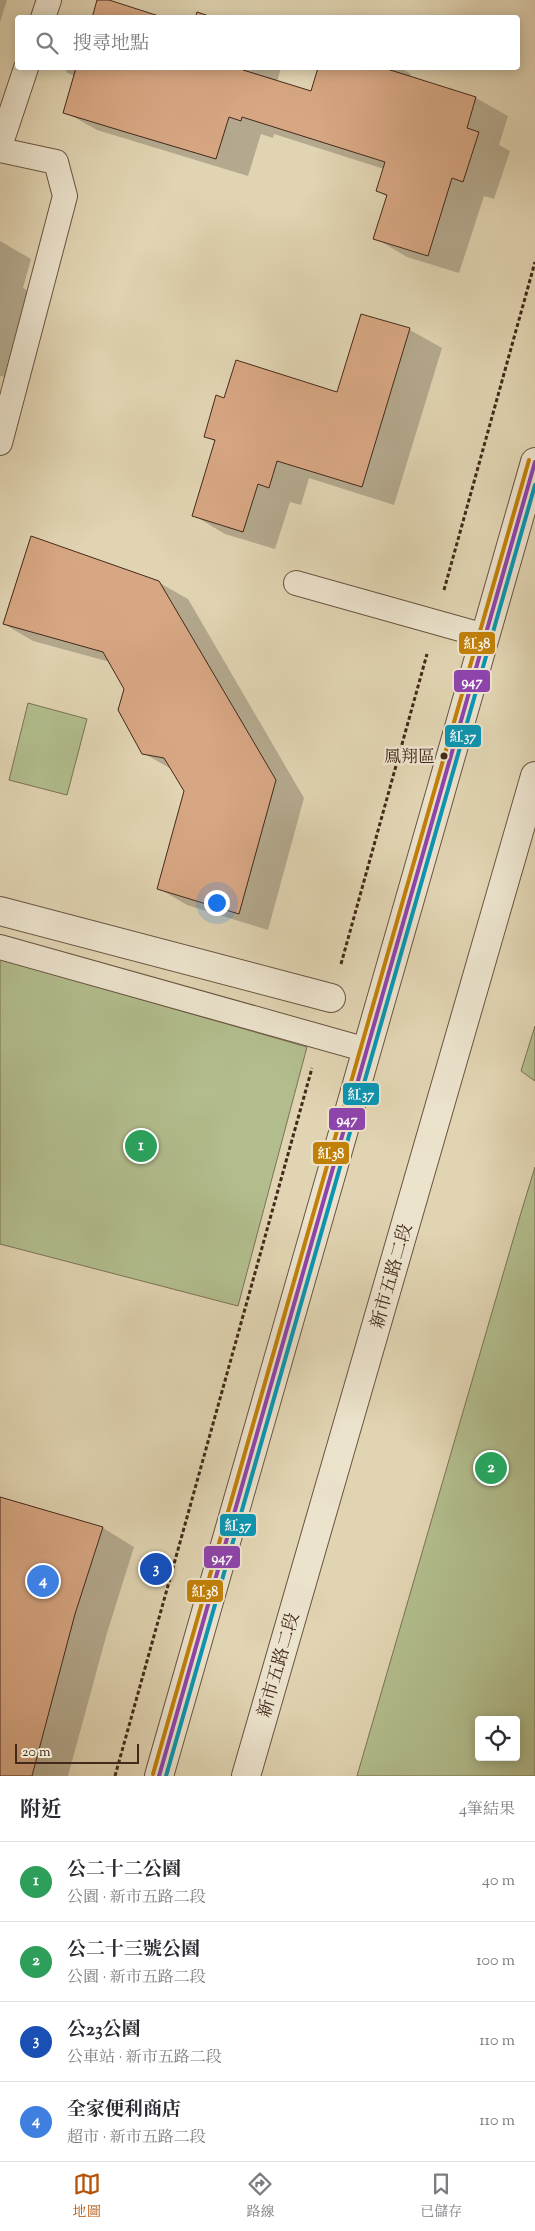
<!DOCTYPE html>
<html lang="zh-TW">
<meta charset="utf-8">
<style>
:root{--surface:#fff;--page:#f2f2f3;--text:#2b2b33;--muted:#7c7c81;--line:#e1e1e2;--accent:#b45309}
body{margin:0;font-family:"Sorts Mill Goudy","Noto Serif TC",serif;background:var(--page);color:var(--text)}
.controls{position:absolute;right:15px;bottom:15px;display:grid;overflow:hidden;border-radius:5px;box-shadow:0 2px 12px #0003}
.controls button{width:45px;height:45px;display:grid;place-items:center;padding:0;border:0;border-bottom:1px solid var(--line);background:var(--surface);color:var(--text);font:25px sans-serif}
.scale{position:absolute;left:15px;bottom:12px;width:124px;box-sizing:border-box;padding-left:5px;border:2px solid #43291a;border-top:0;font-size:14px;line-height:18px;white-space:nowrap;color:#43291a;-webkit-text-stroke:4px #ece3cd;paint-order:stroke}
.you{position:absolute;left:216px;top:902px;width:18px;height:18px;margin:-12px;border:4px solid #fff;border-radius:50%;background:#1a73e8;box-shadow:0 0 0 8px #1a73e833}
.badge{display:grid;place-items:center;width:32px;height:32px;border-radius:50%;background:var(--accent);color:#fff;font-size:16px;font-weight:700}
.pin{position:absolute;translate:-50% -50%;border:2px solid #fff;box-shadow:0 1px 5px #0006}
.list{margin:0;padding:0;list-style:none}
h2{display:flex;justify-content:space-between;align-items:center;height:65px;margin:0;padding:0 20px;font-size:21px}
h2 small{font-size:16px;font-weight:400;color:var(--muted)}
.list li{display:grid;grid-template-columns:32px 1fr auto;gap:15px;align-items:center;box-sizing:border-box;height:80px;padding:0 20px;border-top:1px solid var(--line)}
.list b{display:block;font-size:19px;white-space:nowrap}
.list p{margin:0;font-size:16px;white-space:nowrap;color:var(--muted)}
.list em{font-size:16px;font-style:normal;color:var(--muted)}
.icon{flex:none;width:28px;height:28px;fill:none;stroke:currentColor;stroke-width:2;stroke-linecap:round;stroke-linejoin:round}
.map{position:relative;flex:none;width:535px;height:1776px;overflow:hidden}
.search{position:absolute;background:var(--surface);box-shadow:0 2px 12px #0003;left:15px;right:15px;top:15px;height:55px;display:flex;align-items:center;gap:12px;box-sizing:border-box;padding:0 18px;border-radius:5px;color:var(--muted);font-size:19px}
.sheet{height:385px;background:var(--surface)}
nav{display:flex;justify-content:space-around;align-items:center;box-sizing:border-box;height:70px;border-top:1px solid var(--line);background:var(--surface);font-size:14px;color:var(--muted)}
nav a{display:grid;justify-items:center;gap:2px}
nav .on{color:var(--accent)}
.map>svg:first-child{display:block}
.green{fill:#b2bd8d;stroke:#7a7354;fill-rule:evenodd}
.shadow{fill:#0003}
.building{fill:#d7a783;stroke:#43291a}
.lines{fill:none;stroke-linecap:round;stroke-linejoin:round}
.service-casing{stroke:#6a5440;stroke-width:26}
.pedestrian-casing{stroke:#6a5440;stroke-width:30}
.minor-casing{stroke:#6a5440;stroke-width:30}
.path{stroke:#43291a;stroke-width:3;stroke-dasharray:4 2.5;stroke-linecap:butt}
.service{stroke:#ece3cd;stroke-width:24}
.pedestrian{stroke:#ece3cd;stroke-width:28}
.minor{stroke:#ece3cd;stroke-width:28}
.bus-1-casing{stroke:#ece3cd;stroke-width:8}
.bus-2-casing{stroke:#ece3cd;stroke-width:8}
.bus-3-casing{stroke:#ece3cd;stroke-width:8}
.bus-1{stroke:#8e44ad;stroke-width:4}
.bus-2{stroke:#0a96b3;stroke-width:4}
.bus-3{stroke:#c18008;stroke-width:4}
.bus-dot{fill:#43291a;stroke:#ece3cd;stroke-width:2}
.labels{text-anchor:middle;stroke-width:4.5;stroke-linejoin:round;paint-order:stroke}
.bus-label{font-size:17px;fill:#43291a;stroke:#ece3cd;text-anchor:end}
.street-label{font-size:18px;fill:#43291a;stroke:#ece3cd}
.line-badge{stroke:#ece3cd;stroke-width:2}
.badge-label{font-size:14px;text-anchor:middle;font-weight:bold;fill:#fff}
</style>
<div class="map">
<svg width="535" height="1776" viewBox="0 0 535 1776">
<rect width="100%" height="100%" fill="#e1d4b2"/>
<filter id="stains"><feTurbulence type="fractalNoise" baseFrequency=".004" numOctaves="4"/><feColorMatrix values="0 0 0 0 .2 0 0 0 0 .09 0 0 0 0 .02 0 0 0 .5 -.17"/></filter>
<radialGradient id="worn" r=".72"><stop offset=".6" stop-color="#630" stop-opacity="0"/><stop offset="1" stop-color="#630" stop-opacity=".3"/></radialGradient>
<g class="green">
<polygon points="28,703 87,719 67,795 9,780"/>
<polygon points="0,959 307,1047 238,1306 0,1244"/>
<polygon points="535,1026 535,1081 521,1071"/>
<path d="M 535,1167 L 535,1776 L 357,1776 L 520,1216 ZM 479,1720 L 516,1720 L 516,1757 L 479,1757 Z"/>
</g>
<g class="shadow">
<polygon points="0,0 7,0 0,22"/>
<polygon points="67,68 281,68 277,82 312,93 319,68 401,68 411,74 410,77 476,98 508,116 499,145 510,151 494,199 484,196 459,273 407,257 375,238 388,197 377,191 384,169 274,134 273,138 261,134 248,176 97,130 65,112 76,77 66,72"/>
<polygon points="0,241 31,259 23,288 40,298 5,377 0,376"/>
<polygon points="362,315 410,330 442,348 394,505 309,478 301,505 290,502 275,549 225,534 193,515 216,442 205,436 225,400 338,393"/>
<polygon points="158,582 188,599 304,798 268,930 187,905 158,888 185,791 173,770 143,753 125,689 110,662 33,641 4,624"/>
<polygon points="0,1499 103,1528 134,1547 107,1633 68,1776 0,1776"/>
</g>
<g class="building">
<polygon points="97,0 109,0 165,18 92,18"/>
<polygon points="197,12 215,18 195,18"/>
<polygon points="76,68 244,68 243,70 311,91 318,68 384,68 476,97 467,128 479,132 463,182 452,178 428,256 373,239 387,195 376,191 385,162 242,117 241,121 229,117 216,159 122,131 63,113"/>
<polygon points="361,314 410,328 362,487 277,461 269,488 258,484 243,532 192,516 215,440 204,437 216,395 224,398 236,360 337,392"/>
<polygon points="31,536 159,581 276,780 239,914 157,889 184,791 164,758 142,754 118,710 124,689 103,652 3,624"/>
<polygon points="0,1497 103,1527 75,1614 32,1776 0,1776"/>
</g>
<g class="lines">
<g class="service-casing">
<g id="service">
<polyline points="43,18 49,0"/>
<polyline points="0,146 26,68"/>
<polyline points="0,150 56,162 65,196 0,443"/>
<polyline points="296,583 485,636"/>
<polyline points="0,947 367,1050"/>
</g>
</g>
<g class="pedestrian-casing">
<polyline id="pedestrian" points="0,911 331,998"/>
</g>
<g class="minor-casing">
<g id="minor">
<polyline points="159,1776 535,462"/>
<polyline points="246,1776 535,776"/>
</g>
</g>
<g class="path">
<polyline points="444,590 535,262"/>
<polyline points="341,964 427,654"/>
<polyline points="115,1776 312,1068"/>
</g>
<use href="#service" class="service"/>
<use href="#pedestrian" class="pedestrian"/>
<use href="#minor" class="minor"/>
<g class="bus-1-casing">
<polyline id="bus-1" points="159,1776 535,462"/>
</g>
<g class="bus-2-casing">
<polyline id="bus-2" points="166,1776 535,485"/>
</g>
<g class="bus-3-casing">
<polyline id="bus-3" points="153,1774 529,460"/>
</g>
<use href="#bus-1" class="bus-1"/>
<use href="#bus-2" class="bus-2"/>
<use href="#bus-3" class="bus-3"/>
</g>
<circle class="bus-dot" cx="444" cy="756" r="4.5"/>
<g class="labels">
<g class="bus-label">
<text x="435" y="762">鳳翔區</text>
</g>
<g class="street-label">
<text transform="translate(391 1276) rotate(-74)" y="6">新市五路二段</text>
<text transform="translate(278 1665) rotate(-74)" y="6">新市五路二段</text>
</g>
</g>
<g class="line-badge">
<rect x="458" y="631" width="38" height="24" rx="5" fill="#c18008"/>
<rect x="453" y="669" width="38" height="24" rx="5" fill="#8e44ad"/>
<rect x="444" y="724" width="38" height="24" rx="5" fill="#0a96b3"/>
<rect x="342" y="1082" width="38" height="24" rx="5" fill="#0a96b3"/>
<rect x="328" y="1107" width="38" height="24" rx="5" fill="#8e44ad"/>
<rect x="312" y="1141" width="38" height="24" rx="5" fill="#c18008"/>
<rect x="219" y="1513" width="38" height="24" rx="5" fill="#0a96b3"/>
<rect x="203" y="1545" width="38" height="24" rx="5" fill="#8e44ad"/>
<rect x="186" y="1579" width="38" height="24" rx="5" fill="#c18008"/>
</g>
<g class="badge-label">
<text x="477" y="648">紅38</text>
<text x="472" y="686">947</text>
<text x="463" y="741">紅37</text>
<text x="361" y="1099">紅37</text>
<text x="347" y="1124">947</text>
<text x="331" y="1158">紅38</text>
<text x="238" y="1530">紅37</text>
<text x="222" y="1562">947</text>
<text x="205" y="1596">紅38</text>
</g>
<rect width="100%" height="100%" filter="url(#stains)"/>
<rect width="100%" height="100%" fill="url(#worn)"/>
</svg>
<div class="controls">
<button><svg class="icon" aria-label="locate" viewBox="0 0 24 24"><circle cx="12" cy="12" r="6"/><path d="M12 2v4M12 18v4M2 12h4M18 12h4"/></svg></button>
</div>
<div class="scale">20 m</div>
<div class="you"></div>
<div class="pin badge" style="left:141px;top:1146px;background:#2e9e5b">1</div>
<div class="pin badge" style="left:491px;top:1468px;background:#2e9e5b">2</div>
<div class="pin badge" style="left:156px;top:1569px;background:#1a4fb4">3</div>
<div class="pin badge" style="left:43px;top:1581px;background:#3f7fe0">4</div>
<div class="search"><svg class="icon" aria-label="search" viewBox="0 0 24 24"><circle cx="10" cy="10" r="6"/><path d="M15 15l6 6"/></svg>搜尋地點</div>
</div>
<section class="sheet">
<h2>附近<small>4筆結果</small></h2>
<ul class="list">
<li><span class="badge" style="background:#2e9e5b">1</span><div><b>公二十二公園</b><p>公園 · 新市五路二段</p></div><em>40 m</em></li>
<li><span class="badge" style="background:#2e9e5b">2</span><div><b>公二十三號公園</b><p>公園 · 新市五路二段</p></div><em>100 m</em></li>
<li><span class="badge" style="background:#1a4fb4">3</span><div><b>公23公園</b><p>公車站 · 新市五路二段</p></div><em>110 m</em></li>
<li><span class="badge" style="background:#3f7fe0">4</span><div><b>全家便利商店</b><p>超市 · 新市五路二段</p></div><em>110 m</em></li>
</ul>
</section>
<nav>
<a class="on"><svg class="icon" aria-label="map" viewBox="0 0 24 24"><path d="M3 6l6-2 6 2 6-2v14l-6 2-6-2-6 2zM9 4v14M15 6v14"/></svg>地圖</a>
<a><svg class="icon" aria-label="directions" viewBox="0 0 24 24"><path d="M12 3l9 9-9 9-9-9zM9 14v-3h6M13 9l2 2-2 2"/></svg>路線</a>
<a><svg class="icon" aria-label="saved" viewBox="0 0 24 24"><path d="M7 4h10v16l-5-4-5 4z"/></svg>已儲存</a>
</nav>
